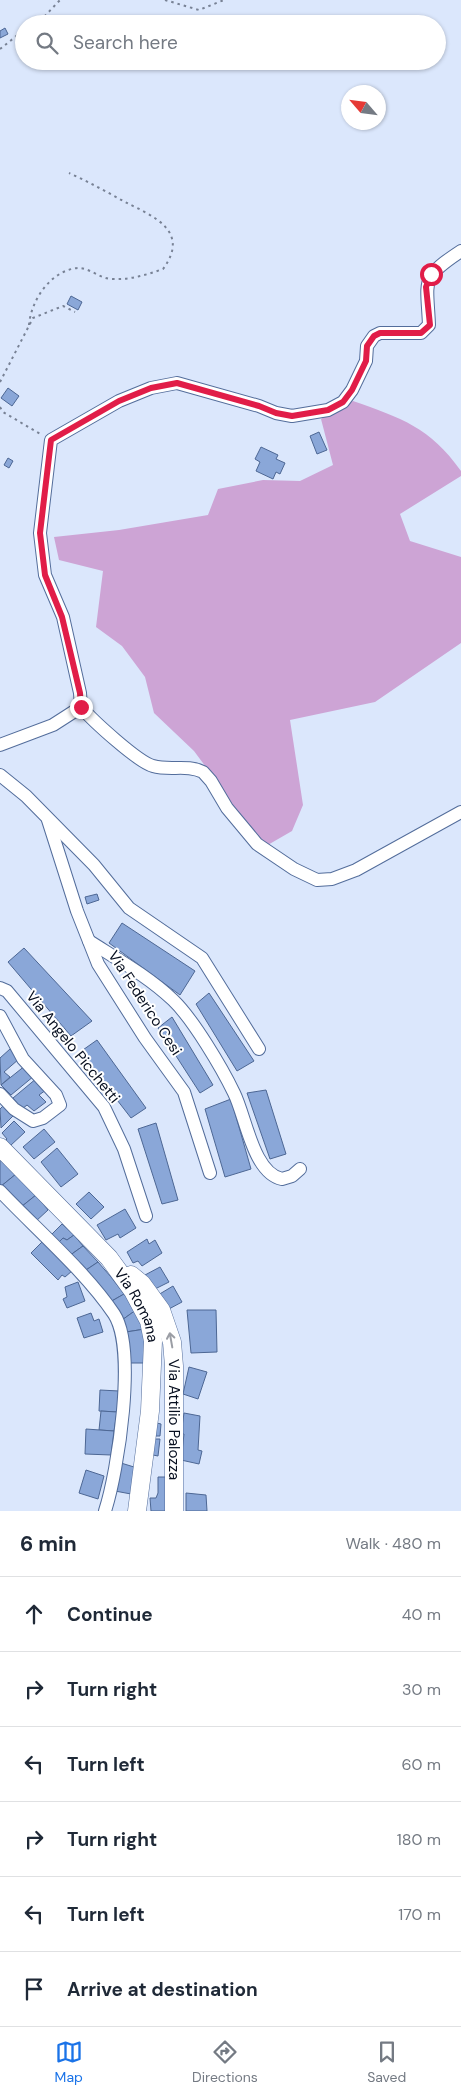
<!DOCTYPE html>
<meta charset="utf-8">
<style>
:root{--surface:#fff;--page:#f6f6f7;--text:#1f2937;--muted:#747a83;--line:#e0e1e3;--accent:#1a73e8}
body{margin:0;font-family:"DM Sans",sans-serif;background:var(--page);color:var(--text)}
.compass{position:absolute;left:341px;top:85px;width:45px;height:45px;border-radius:50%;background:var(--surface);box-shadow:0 1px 4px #0004;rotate:298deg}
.stop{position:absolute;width:15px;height:15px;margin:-11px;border:4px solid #e11d48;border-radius:50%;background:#fff}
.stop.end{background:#e11d48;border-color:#fff;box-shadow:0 1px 5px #0008}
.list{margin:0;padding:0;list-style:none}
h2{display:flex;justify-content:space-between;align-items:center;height:65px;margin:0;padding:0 20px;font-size:21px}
h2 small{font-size:16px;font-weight:400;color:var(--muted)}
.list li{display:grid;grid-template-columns:32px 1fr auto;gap:15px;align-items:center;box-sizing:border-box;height:75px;padding:0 20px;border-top:1px solid var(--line)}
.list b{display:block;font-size:19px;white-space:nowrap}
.list em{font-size:16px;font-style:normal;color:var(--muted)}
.icon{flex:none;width:28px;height:28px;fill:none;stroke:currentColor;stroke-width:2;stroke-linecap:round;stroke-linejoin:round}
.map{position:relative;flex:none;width:461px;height:1511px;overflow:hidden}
.search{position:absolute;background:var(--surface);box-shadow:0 1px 4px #0004;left:15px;right:15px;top:15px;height:55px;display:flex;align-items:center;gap:12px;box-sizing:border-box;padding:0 18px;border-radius:28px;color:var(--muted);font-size:19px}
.sheet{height:515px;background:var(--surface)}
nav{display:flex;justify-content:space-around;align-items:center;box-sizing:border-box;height:70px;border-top:1px solid var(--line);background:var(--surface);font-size:14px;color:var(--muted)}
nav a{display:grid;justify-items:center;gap:2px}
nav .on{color:var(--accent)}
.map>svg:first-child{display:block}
.forest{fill:#cda4d5}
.building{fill:#8aa7d8;stroke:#4d6794}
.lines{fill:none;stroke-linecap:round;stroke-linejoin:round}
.street-casing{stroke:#536d9b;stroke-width:14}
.secondary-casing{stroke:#536d9b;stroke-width:19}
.path{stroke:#788295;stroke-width:2;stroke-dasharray:2.5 4;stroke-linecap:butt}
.street{stroke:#fff;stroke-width:12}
.secondary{stroke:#fff;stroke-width:18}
.oneway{stroke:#9b9ea5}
.route{stroke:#e11d48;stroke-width:6}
.labels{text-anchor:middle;stroke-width:4;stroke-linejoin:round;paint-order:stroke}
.street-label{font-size:15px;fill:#050d1e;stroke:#fff}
</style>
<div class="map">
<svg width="461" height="1511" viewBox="0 0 461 1511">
<rect width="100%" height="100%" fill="#dbe7fc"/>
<path class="forest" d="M 353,401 C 401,418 430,427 461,471 L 461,476 L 400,514 L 410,541 L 461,557 L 461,643 L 375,702 L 290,720 L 303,805 L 292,831 L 266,846 L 236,814 L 217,782 L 194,751 L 154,713 L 145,677 L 122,646 L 96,627 L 103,571 L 59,560 L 54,537 L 119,530 L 208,515 L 218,489 L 263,480 L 300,481 L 333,465 L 321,419 Z"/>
<g class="building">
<polygon points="5,28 8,34 0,38 0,31"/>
<polygon points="71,296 82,302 78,310 67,304"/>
<polygon points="8,388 19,396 12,406 1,398"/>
<polygon points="319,432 327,450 317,454 310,436"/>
<polygon points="261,447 278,455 276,459 285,463 280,474 276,472 273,479 256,471 260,462 255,459"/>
<polygon points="8,458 13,461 9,468 4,465"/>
<polygon points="97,894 99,900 87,904 85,897"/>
<polygon points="122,923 195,971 180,995 109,943"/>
<polygon points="24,948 92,1021 71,1036 8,962"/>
<polygon points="209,993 254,1061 237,1071 196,1004"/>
<polygon points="172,1017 213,1085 200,1093 158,1028"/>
<polygon points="97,1040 146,1108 131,1118 80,1052"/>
<polygon points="10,1049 19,1059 4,1072 10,1077 1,1085 0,1058"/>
<polygon points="26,1065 34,1076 11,1095 1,1085"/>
<polygon points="37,1078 46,1090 39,1095 46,1102 34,1111 27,1105 22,1109 13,1098"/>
<polygon points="266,1090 286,1154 270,1159 247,1093"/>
<polygon points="231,1099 251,1169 225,1177 205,1109"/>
<polygon points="5,1104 15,1114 1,1128 0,1109"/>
<polygon points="14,1121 25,1132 10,1146 4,1142 7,1139 2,1133"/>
<polygon points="156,1123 178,1200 162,1204 138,1129"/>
<polygon points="44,1129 55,1142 34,1159 23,1147"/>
<polygon points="57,1148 78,1174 61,1187 41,1162"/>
<polygon points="0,1160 16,1174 0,1187"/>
<polygon points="16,1174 36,1195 21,1207 0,1187"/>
<polygon points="89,1192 104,1207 91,1219 76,1204"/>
<polygon points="36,1195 48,1210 35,1222 21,1207"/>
<polygon points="125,1209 136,1228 120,1238 118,1234 106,1240 97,1225"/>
<polygon points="62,1224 74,1235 67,1240 63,1238 58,1243 50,1236"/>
<polygon points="74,1235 83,1246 69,1256 58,1243 63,1238 67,1240"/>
<polygon points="147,1239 149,1244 155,1240 162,1253 142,1266 138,1261 133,1263 127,1252"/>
<polygon points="43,1241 72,1271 65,1277 62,1275 58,1280 31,1253"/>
<polygon points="83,1246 98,1262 83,1272 69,1256"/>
<polygon points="98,1262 111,1277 124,1294 110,1302 83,1272"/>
<polygon points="160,1267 169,1282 153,1290 145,1275"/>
<polygon points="78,1282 85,1301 67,1308 63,1299 67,1297 65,1287"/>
<polygon points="173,1286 182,1302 167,1310 158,1295"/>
<polygon points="124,1294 136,1310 122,1320 110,1302"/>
<polygon points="136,1310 145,1329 126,1332 122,1320"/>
<polygon points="187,1310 216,1310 217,1352 191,1353"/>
<polygon points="91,1313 94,1321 99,1319 103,1332 84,1338 77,1318"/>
<polygon points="145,1329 146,1363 128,1363 126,1332"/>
<polygon points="189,1367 207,1372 198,1399 183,1394"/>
<polygon points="100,1390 119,1391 117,1412 99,1411"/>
<polygon points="101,1411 117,1412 114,1431 99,1430"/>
<polygon points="184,1413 200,1416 198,1450 202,1451 199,1464 181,1460 184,1434 181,1434"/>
<polygon points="157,1423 161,1424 160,1436 155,1436"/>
<polygon points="86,1429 114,1431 111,1455 85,1454"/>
<polygon points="154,1439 160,1439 158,1456 153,1455"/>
<polygon points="121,1463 134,1467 131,1494 115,1491"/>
<polygon points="86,1470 104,1476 98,1499 79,1493"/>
<polygon points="158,1477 167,1477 168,1511 151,1511 150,1498 156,1498 158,1493"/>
<polygon points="186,1493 206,1495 207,1511 186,1511"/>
</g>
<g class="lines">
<g class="street-casing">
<g id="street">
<path d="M 461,251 C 420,278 427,279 429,325 L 421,333 L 380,333 L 374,336 L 367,346 L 366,361 L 352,390 L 343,402 L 328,410 L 292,416 L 276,413 L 259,406 L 177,383 L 151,388 L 119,401 L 51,440 L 40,533 L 45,575 L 63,617 L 80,693 L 81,707 C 93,721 138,762 153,766 C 170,771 187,764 203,772 L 211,781 L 227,808 L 257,844 L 294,869 L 317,880 L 332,879 L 356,870 L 461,812"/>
<polyline points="0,745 53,725 81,707"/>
<polyline points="0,775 26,796 94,865 129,908 202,958 259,1049"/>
<polyline points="48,820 77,911 98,964 145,1038 184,1092 210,1173"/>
<path d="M 89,941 C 117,959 149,977 173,1000 C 193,1019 222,1068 234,1093 C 246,1117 253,1173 282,1179 L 292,1176 L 300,1169"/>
<polyline points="0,988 7,991 104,1107 124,1149 146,1216"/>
<polyline points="0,1016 23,1059 56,1095 60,1105 43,1118 33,1121 14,1109 0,1094"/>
<path d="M 0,1191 C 35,1228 86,1272 114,1314 C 137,1349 118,1471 105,1511"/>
</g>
</g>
<g class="secondary-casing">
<g id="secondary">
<path id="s1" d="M 0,1147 L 109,1258 L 133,1291 L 149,1321 L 153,1341 L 150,1411 L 137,1511"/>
<path id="s2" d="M 131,1275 L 142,1284 L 161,1310 L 172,1342 L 174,1366 L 174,1511"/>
</g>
</g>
<g class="path">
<polyline points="165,0 199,10 224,0"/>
<polyline points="34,24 42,19 60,0"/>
<polyline points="0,49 24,30"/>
<path d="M 29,325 C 31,300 51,270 78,268 C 90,268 99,278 111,279 C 130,280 146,275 163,269 C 191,231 153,216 125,202 C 107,192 89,182 69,173"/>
<polyline points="0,382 33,318 63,306 75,312"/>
<polyline points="0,407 3,412 42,435"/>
</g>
<use href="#street" class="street"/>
<use href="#secondary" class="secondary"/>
</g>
<defs><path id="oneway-shaft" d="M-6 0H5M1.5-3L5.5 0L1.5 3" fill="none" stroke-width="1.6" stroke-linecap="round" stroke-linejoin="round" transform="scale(1.25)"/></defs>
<use class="oneway" href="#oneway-shaft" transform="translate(171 1340) rotate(-100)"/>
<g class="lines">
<polyline class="route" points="81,707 80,693 62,617 45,575 40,533 51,440 119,401 151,388 177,383 259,406 276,413 292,416 328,410 343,402 352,390 366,361 367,346 374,336 380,333 421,333 430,325 426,287 431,274"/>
</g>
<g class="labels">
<g class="street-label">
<text transform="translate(145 1003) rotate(57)" y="5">Via Federico Cesi</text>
<text transform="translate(73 1047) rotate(51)" y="5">Via Angelo Picchetti</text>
<text dy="5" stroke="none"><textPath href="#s1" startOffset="211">Via Romana</textPath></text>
<text dy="5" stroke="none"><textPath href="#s2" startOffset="158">Via Attilio Palozza</textPath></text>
</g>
</g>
</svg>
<svg class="compass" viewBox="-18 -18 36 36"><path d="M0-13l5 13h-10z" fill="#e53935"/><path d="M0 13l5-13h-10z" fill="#747a83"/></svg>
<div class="stop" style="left:431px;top:274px"></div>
<div class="stop end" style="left:81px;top:707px"></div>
<div class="search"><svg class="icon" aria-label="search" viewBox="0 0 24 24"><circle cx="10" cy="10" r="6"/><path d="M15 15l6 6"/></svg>Search here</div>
</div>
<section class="sheet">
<h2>6 min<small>Walk · 480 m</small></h2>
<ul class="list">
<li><svg class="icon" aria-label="ahead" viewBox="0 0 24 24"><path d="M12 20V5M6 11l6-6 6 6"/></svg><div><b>Continue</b></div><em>40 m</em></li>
<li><svg class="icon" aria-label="right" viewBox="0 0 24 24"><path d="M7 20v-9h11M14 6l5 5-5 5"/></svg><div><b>Turn right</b></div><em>30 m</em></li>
<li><svg class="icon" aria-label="left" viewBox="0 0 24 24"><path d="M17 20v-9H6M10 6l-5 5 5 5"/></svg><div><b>Turn left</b></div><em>60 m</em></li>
<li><svg class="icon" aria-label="right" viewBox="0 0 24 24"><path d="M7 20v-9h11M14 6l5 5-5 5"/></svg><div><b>Turn right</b></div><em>180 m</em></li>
<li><svg class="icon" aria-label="left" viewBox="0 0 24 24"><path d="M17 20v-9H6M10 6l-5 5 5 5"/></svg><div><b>Turn left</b></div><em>170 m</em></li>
<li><svg class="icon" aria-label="arrive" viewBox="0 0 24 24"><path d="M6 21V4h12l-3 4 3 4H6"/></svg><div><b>Arrive at destination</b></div></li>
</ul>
</section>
<nav>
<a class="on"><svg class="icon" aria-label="map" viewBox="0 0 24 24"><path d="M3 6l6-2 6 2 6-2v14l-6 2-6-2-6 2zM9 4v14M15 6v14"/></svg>Map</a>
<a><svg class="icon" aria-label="directions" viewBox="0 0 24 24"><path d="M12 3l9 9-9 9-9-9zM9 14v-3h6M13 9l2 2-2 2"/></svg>Directions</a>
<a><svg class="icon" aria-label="saved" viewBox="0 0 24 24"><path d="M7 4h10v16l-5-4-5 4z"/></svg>Saved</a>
</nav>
